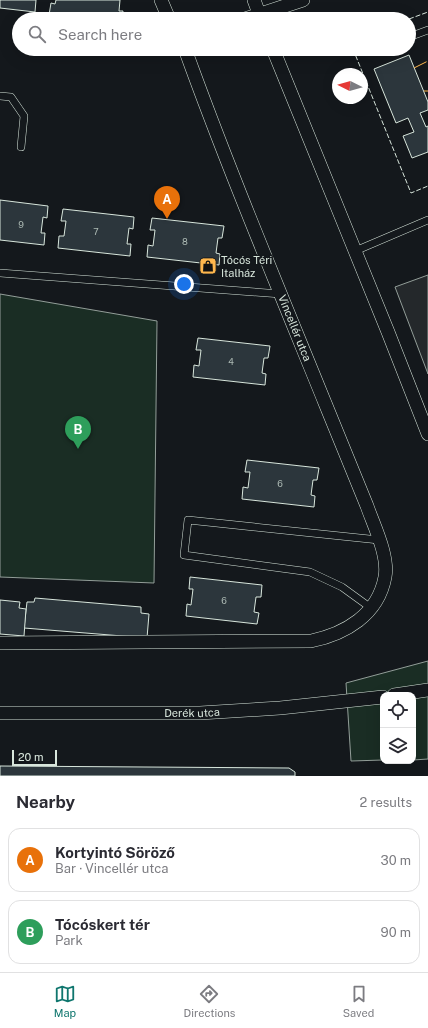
<!DOCTYPE html>
<meta charset="utf-8">
<style>
:root{--surface:#fff;--page:#f7f7f7;--text:#2b2b33;--muted:#7c7c81;--line:#e1e1e2;--accent:#0f766e}
body{margin:0;font-family:"Public Sans",sans-serif;background:var(--page);color:var(--text)}
.controls{position:absolute;right:12px;bottom:12px;display:grid;overflow:hidden;border-radius:8px;box-shadow:0 4px 16px #0002}
.controls button{width:36px;height:36px;display:grid;place-items:center;padding:0;border:0;border-bottom:1px solid var(--line);background:var(--surface);color:var(--text);font:20px sans-serif}
.compass{position:absolute;left:332px;top:68px;width:36px;height:36px;border-radius:50%;background:var(--surface);box-shadow:0 4px 16px #0002;rotate:275deg}
.scale{position:absolute;left:12px;bottom:10px;width:45px;box-sizing:border-box;padding-left:4px;border:2px solid #d8e6dc;border-top:0;font-size:11px;line-height:14px;white-space:nowrap;color:#d8e6dc;-webkit-text-stroke:3px #14181c;paint-order:stroke}
.you{position:absolute;left:184px;top:284px;width:14px;height:14px;margin:-10px;border:3px solid #fff;border-radius:50%;background:#1a73e8;box-shadow:0 0 0 6px #1a73e833}
.badge{display:grid;place-items:center;width:26px;height:26px;border-radius:50%;background:var(--accent);color:#fff;font-size:13px;font-weight:700}
.pin{position:absolute;translate:-50% -33px;filter:drop-shadow(0 1px 2px #0008)}
.pin::after{content:'';position:absolute;top:21px;width:14px;height:12px;background:inherit;clip-path:polygon(0 0,100% 0,50% 100%)}
.list{margin:0;padding:0;list-style:none}
h2{display:flex;justify-content:space-between;align-items:center;height:52px;margin:0;padding:0 16px;font-size:17px}
h2 small{font-size:13px;font-weight:400;color:var(--muted)}
.list li{display:grid;grid-template-columns:26px 1fr auto;gap:12px;align-items:center;box-sizing:border-box;height:64px;margin:0 8px 8px;padding:0 8px;border:1px solid var(--line);border-radius:12px}
.list b{display:block;font-size:15px;white-space:nowrap}
.list p{margin:0;font-size:13px;white-space:nowrap;color:var(--muted)}
.list em{font-size:13px;font-style:normal;color:var(--muted)}
.icon{flex:none;width:22px;height:22px;fill:none;stroke:currentColor;stroke-width:2;stroke-linecap:round;stroke-linejoin:round}
.map{position:relative;flex:none;width:428px;height:776px;overflow:hidden}
.search{position:absolute;background:var(--surface);box-shadow:0 4px 16px #0002;left:12px;right:12px;top:12px;height:44px;display:flex;align-items:center;gap:10px;box-sizing:border-box;padding:0 14px;border-radius:22px;color:var(--muted);font-size:15px}
.sheet{height:196px;background:var(--surface)}
nav{display:flex;justify-content:space-around;align-items:center;box-sizing:border-box;height:56px;border-top:1px solid var(--line);background:var(--surface);font-size:11px;color:var(--muted)}
nav a{display:grid;justify-items:center;gap:2px}
nav .on{color:var(--accent)}
.map>svg:first-child{display:block}
.green{fill:#1a2d24;stroke:#939e99}
.parking{fill:#24282b;stroke:#939e99}
.building{fill:#2c363c;stroke:#d8e6dc}
.lines{fill:none;stroke-linecap:round;stroke-linejoin:round}
.service-casing{stroke:#d8e6dc;stroke-width:8}
.minor-casing{stroke:#d8e6dc;stroke-width:14}
.service{stroke:#14181c;stroke-width:7}
.minor{stroke:#14181c;stroke-width:13}
.fence{stroke:#d8e6dc;stroke-width:1;stroke-dasharray:5 2;stroke-linecap:butt}
.power{stroke:#ffb74d;stroke-width:1;stroke-dasharray:14 3 2 3;stroke-linecap:butt}
.labels{text-anchor:middle;stroke-width:3;stroke-linejoin:round;paint-order:stroke}
.number-label{font-size:9px;fill:#adbab4}
.poi-label{font-size:11px;fill:#d8e6dc;stroke:#14181c;text-anchor:start}
.street-label{font-size:11px;fill:#d8e6dc;stroke:#14181c}
</style>
<div class="map">
<svg width="428" height="776" viewBox="0 0 428 776">
<rect width="100%" height="100%" fill="#14181c"/>
<g class="green">
<polygon points="0,294 157,321 154,583 0,577"/>
<polygon points="428,661 428,759 413,760 413,695 383,695 383,760 351,761 346,683"/>
</g>
<polygon class="parking" points="428,275 428,374 395,287"/>
<g class="building">
<polygon points="0,0 36,0 35,12 0,8"/>
<polygon points="56,0 120,0 119,11 123,11 122,19 84,19 49,15 51,3 55,4"/>
<polygon points="409,55 428,102 428,110 420,113 426,127 428,126 428,152 412,158 403,136 414,132 408,118 396,123 374,69"/>
<polygon points="0,200 48,206 47,218 43,217 41,233 45,233 44,245 0,240"/>
<polygon points="63,209 134,217 133,229 129,228 127,244 131,244 130,256 58,248 59,236 64,236 66,221 61,221"/>
<polygon points="152,218 224,226 222,238 218,238 216,253 220,254 219,265 147,257 148,245 153,246 155,230 150,230"/>
<polygon points="198,338 270,346 268,358 264,358 262,373 266,374 265,385 193,377 194,365 199,366 201,350 196,350"/>
<polygon points="247,460 319,468 317,480 313,480 311,495 315,496 314,507 242,499 243,487 248,488 250,472 245,472"/>
<polygon points="190,577 262,585 261,597 256,597 254,612 259,613 257,624 186,616 187,604 191,605 193,589 189,589"/>
<polygon points="35,598 141,607 141,613 149,614 147,638 24,628 27,602 34,602"/>
<polygon points="0,600 20,602 19,608 26,609 24,636 0,634"/>
<polygon points="0,766 289,768 295,772 295,776 0,776"/>
</g>
<g class="lines">
<g class="service-casing">
<g id="service">
<polyline points="409,37 428,30"/>
<polyline points="372,52 381,49"/>
<polyline points="0,96 11,97 24,116 21,147"/>
<polyline points="355,251 428,220"/>
<polyline points="0,273 281,294"/>
<polyline points="371,608 342,587 310,572 184,555 188,520 379,540"/>
</g>
</g>
<g class="minor-casing">
<g id="minor">
<polyline points="161,0 169,19"/>
<polyline points="254,0 261,19"/>
<polyline points="245,19 303,0"/>
<polyline points="273,49 388,332 428,434"/>
<path d="M 0,643 L 311,641 C 345,634 378,615 385,577 C 389,556 374,526 367,506 C 353,472 339,437 325,403 C 277,285 228,168 185,49"/>
<polyline points="394,695 428,690"/>
<path id="s1" d="M 0,713 L 200,713 L 280,708 L 383,697"/>
</g>
</g>
<use href="#service" class="service"/>
<use href="#minor" class="minor"/>
<g class="fence">
<polyline points="409,19 428,12"/>
<polyline points="353,49 411,193 428,186"/>
</g>
<g class="power">
<polyline points="414,68 428,61"/>
<polyline points="424,91 428,91"/>
</g>
</g>
<defs>
<g id="shop-square" transform="scale(0.9)"><rect x="-9" y="-9" width="18" height="18" rx="4" fill="#ffb74d" stroke="#14181c"/><path d="M-5-2.5h2.3a2.7 3.5 0 0 1 5.4 0H5L5.5 6h-11ZM-1.5-2.5h3a1.5 2.3 0 0 0-3 0Z" fill="#111"/></g>
</defs>
<g fill-rule="evenodd">
<use href="#shop-square" x="208" y="266"/>
</g>
<g class="labels">
<g class="number-label">
<text x="21" y="228">9</text>
<text x="96" y="235">7</text>
<text x="185" y="245">8</text>
<text x="231" y="365">4</text>
<text x="280" y="487">6</text>
<text x="224" y="604">6</text>
</g>
<g class="poi-label">
<text x="221" y="264">Tócós Téri<tspan x="221" dy="13">Italház</tspan></text>
</g>
<g class="street-label">
<text transform="translate(295 328) rotate(68)" y="4">Vincellér utca</text>
<text dy="4" stroke="none"><textPath href="#s1" startOffset="192">Derék utca</textPath></text>
</g>
</g>
</svg>
<div class="controls">
<button><svg class="icon" aria-label="locate" viewBox="0 0 24 24"><circle cx="12" cy="12" r="6"/><path d="M12 2v4M12 18v4M2 12h4M18 12h4"/></svg></button>
<button><svg class="icon" aria-label="layers" viewBox="0 0 24 24"><path d="M12 4l9 5-9 5-9-5zM3 14l9 5 9-5"/></svg></button>
</div>
<svg class="compass" viewBox="-18 -18 36 36"><path d="M0-13l5 13h-10z" fill="#e53935"/><path d="M0 13l5-13h-10z" fill="#7c7c81"/></svg>
<div class="scale">20 m</div>
<div class="you"></div>
<div class="pin badge" style="left:167px;top:219px;background:#e8710a">A</div>
<div class="pin badge" style="left:78px;top:449px;background:#2e9e5b">B</div>
<div class="search"><svg class="icon" aria-label="search" viewBox="0 0 24 24"><circle cx="10" cy="10" r="6"/><path d="M15 15l6 6"/></svg>Search here</div>
</div>
<section class="sheet">
<h2>Nearby<small>2 results</small></h2>
<ul class="list">
<li><span class="badge" style="background:#e8710a">A</span><div><b>Kortyintó Söröző</b><p>Bar · Vincellér utca</p></div><em>30 m</em></li>
<li><span class="badge" style="background:#2e9e5b">B</span><div><b>Tócóskert tér</b><p>Park</p></div><em>90 m</em></li>
</ul>
</section>
<nav>
<a class="on"><svg class="icon" aria-label="map" viewBox="0 0 24 24"><path d="M3 6l6-2 6 2 6-2v14l-6 2-6-2-6 2zM9 4v14M15 6v14"/></svg>Map</a>
<a><svg class="icon" aria-label="directions" viewBox="0 0 24 24"><path d="M12 3l9 9-9 9-9-9zM9 14v-3h6M13 9l2 2-2 2"/></svg>Directions</a>
<a><svg class="icon" aria-label="saved" viewBox="0 0 24 24"><path d="M7 4h10v16l-5-4-5 4z"/></svg>Saved</a>
</nav>
